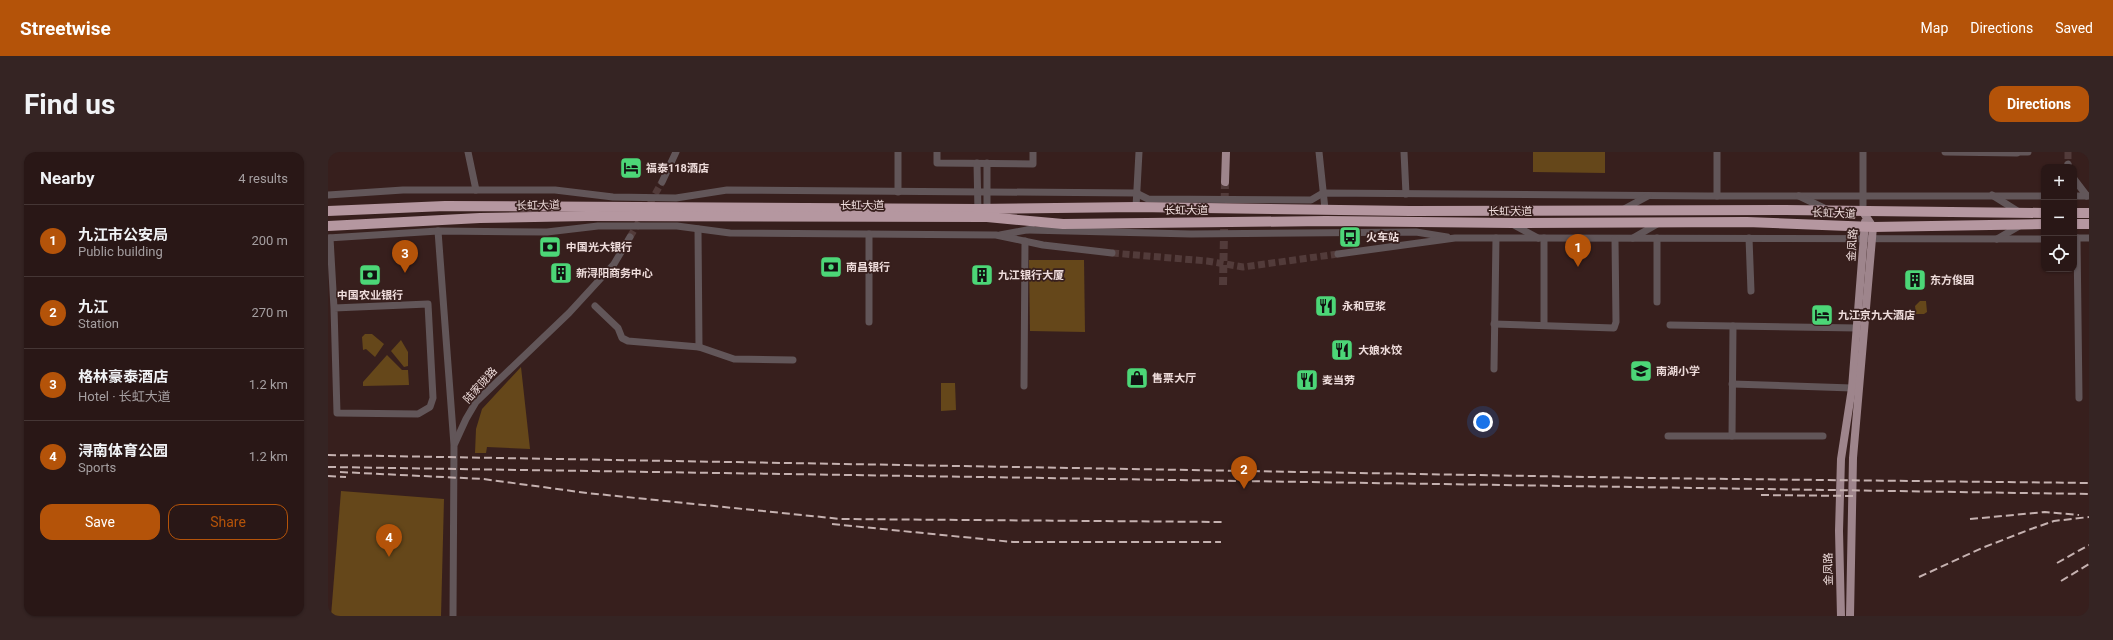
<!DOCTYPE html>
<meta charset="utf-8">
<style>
:root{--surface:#291716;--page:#352423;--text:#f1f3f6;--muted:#a59fa1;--line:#453635;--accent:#b45309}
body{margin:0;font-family:Roboto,"Noto Sans SC",sans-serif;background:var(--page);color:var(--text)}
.controls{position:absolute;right:12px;top:12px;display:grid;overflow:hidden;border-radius:8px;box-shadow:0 1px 3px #0004}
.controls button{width:36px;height:36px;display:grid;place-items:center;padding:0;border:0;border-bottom:1px solid var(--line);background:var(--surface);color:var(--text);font:20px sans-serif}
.you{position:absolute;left:1155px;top:270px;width:14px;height:14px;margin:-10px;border:3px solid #fff;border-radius:50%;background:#1a73e8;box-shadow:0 0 0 6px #1a73e833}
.badge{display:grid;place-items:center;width:26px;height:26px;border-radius:50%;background:var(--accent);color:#fff;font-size:13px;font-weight:700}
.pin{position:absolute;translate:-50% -33px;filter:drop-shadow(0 1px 2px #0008)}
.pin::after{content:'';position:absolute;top:21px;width:14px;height:12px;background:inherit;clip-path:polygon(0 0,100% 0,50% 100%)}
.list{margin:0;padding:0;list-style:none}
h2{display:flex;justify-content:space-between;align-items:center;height:52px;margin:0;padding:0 16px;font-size:17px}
h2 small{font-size:13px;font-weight:400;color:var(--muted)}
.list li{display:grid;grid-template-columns:26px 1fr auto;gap:12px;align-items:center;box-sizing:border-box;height:72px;padding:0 16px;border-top:1px solid var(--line)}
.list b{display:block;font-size:15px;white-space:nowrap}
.list p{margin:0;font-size:13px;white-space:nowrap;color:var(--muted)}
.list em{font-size:13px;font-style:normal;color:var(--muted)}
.actions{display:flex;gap:8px;padding:12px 16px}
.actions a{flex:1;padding:9px 0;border:1px solid var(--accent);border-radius:12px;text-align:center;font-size:14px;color:var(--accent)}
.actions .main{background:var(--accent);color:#fff}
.icon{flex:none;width:22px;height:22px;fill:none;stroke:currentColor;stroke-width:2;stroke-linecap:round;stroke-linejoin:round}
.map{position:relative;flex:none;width:1761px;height:464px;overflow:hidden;border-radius:12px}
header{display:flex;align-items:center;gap:24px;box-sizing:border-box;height:56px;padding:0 20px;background:var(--accent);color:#fff}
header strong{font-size:19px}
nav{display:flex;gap:22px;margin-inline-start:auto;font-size:14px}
.intro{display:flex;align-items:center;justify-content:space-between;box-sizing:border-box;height:96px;padding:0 24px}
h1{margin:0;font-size:28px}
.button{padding:10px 18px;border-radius:12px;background:var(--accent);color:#fff;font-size:14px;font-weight:700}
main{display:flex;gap:24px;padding:0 24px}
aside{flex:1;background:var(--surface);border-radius:12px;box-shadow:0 1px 3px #0004}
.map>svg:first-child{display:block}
.green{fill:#65471a}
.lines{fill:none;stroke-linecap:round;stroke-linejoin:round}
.minor-tunnel{stroke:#523b3a;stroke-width:7;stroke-dasharray:7 3.5;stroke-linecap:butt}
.major-tunnel{stroke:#523b3a;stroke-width:8;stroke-dasharray:8 4;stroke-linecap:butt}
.minor{stroke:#625659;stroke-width:7}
.major{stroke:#9e858c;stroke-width:8}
.highway{stroke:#b597a0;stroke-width:10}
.rail{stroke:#c5b1b0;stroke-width:2;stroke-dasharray:8 4;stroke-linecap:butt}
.labels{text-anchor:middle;stroke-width:3.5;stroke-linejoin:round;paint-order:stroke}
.poi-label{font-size:11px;font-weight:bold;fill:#eedcdb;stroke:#371f1d;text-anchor:start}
.street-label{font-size:11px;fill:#eedcdb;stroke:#371f1d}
</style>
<header>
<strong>Streetwise</strong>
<nav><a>Map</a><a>Directions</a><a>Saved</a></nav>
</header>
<div class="intro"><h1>Find us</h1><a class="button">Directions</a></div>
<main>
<aside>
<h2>Nearby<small>4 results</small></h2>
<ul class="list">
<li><span class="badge">1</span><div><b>九江市公安局</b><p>Public building</p></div><em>200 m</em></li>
<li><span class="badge">2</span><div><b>九江</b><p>Station</p></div><em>270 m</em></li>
<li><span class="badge">3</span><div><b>格林豪泰酒店</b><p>Hotel · 长虹大道</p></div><em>1.2 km</em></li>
<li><span class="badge">4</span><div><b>浔南体育公园</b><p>Sports</p></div><em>1.2 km</em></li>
</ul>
<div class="actions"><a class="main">Save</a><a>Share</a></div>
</aside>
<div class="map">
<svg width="1761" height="464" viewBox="0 0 1761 464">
<rect width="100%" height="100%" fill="#371f1d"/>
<g class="green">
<polygon points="1205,0 1277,0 1277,21 1205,20"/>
<polygon points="701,108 756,108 757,180 702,179"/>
<polygon points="1592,149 1598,149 1599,160 1596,162 1588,162 1587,154"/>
<polygon points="37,182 44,182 56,192 47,205 38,197 35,198 34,185"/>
<polygon points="73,188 80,200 80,214 76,215 63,199"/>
<polygon points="59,203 74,218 80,218 81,233 35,234 35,230"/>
<polygon points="193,215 202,297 159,295 158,301 147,301 148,277 154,257"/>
<polygon points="613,231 627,231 628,258 613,259"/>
<polygon points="13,339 116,347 113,464 3,464"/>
</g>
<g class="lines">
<g class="minor-tunnel">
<polyline points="1740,0 1740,12"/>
<polyline points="322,51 334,30"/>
<polyline points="302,85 316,61"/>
<polyline points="784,101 879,109 915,115 1010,102"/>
</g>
<polyline class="major-tunnel" points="895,133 897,30"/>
<g class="minor">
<polyline points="140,0 148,38"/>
<polyline points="609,0 609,11 705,12 705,0"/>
<polyline points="991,0 997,57"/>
<polyline points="1076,0 1078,42"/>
<polyline points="1617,0 1689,1"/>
<polyline points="1690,0 1700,0"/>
<polyline points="649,11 650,61"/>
<polyline points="1740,12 1741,15"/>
<polyline points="1746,27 1759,44"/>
<polyline points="334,30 348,0"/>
<polyline points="570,40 570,0"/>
<polyline points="0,43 75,38 227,38 285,45 348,46 399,38 808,41 820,47 983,48 995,41 1379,44 1716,44"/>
<polyline points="1664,43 1691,60"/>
<polyline points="1389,44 1389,0"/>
<polyline points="1471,44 1498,57"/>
<polyline points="1746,44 1761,44"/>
<polyline points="808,55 811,0"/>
<polyline points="1296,57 1320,44"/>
<polyline points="1535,60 1535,0"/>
<polyline points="659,61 659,11"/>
<polyline points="1184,72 1210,86"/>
<polyline points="370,77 371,195"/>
<polyline points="700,78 863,82 1088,80 1119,85"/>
<polyline points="110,79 126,293 125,464"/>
<polyline points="672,83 704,77"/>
<polyline points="0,86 110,79 219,80 270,74 349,74 402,81 668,83 715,93 784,101"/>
<polyline points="2,86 6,156 9,261 90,262 102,255 105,246 100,152 6,156"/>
<polyline points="1216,86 1216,173"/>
<polyline points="1305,86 1331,71"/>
<polyline points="1329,86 1329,150"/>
<polyline points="1421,86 1423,139"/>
<polyline points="1746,86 1761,86"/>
<polyline points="1749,86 1751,246"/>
<polyline points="1669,87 1693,73"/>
<polyline points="1010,102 1127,86 1716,87"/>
<polyline points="267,154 290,176 294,186 300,189 371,195 406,207 465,208"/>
<polyline points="541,170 541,82"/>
<polyline points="1166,172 1286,176 1288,170 1287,87"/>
<polyline points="1342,173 1529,176"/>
<polyline points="1166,217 1168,86"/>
<polyline points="1404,232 1524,236"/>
<polyline points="696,234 697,89"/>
<polyline points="1340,284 1495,284"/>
<polyline points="1404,284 1405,174"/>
<polyline points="127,291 138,267 148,250 241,161 286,112 302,85"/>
</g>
<g class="major">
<polyline points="897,30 898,0"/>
<polyline points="1513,464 1511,379 1513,307 1524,236 1537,70"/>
<polyline points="1522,464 1525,306 1545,75 1535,60"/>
</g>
<g class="highway">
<polyline points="0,59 117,54 649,57 808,55 1082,59 1457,58 1716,61"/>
<polyline points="1746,61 1761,61"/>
<polyline points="1746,72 1761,72"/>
<polyline points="0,74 152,66 259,64 659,65 735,72 998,69 1184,71 1419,70 1545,75 1716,72"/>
</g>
<g class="rail">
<polyline points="0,303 1319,326 1761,331"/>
<polyline points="0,315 1761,342"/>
<polyline points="12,320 155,327 259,341 513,367 896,370"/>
<polyline points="0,324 18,325"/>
<polyline points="1433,343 1527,344"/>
<polyline points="1642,367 1717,360 1751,363"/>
<polyline points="504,372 685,390 893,390"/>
<polyline points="1729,411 1761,393"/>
<polyline points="1591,425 1654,396 1703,377 1726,369 1761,365"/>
<polyline points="1733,429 1761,412"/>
</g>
</g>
<defs>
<g id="hotel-square" transform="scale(1.15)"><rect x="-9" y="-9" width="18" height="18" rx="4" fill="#4cd677" stroke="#371f1d"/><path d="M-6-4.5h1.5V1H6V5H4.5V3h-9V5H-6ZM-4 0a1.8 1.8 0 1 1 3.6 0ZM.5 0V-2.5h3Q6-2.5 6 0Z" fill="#111"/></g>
<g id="bus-square" transform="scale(1.15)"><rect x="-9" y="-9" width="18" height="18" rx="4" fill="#4cd677" stroke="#371f1d"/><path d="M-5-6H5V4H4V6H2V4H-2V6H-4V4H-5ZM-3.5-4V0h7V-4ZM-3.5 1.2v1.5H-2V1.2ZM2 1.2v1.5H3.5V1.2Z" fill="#111"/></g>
<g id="bank-square" transform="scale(1.15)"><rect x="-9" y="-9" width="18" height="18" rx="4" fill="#4cd677" stroke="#371f1d"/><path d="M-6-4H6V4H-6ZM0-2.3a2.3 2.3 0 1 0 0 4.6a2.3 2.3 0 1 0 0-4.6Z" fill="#111"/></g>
<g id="building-square" transform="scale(1.15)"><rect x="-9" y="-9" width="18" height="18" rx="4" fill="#4cd677" stroke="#371f1d"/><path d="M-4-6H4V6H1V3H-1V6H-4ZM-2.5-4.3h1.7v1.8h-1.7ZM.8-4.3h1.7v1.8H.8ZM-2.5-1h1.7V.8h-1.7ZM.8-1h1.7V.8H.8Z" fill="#111"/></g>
<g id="restaurant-square" transform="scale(1.15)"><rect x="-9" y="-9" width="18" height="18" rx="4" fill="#4cd677" stroke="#371f1d"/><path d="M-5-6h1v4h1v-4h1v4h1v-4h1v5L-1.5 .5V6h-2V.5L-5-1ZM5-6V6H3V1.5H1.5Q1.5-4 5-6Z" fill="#111"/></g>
<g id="school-square" transform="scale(1.15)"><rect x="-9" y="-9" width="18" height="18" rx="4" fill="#4cd677" stroke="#371f1d"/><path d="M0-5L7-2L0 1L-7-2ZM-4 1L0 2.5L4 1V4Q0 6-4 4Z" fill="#111"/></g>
<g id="shop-square" transform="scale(1.15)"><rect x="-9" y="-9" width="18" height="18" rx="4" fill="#4cd677" stroke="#371f1d"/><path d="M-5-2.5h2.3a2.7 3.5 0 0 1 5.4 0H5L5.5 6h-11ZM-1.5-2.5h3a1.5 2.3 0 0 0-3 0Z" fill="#111"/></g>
</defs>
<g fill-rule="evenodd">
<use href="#hotel-square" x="303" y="16"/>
<use href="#bus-square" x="1022" y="85"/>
<use href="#bank-square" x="222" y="95"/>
<use href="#bank-square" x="503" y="115"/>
<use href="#building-square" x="233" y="121"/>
<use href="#bank-square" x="42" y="123"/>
<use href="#building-square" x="654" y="123"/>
<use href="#building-square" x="1587" y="128"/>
<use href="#restaurant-square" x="998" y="154"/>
<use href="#hotel-square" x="1494" y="163"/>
<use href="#restaurant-square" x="1014" y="198"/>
<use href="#school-square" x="1313" y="219"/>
<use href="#shop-square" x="809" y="226"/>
<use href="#restaurant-square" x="979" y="228"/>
</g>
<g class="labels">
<g class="poi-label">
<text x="318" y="20">福泰118酒店</text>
<text x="1038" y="89">火车站</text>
<text x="238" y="99">中国光大银行</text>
<text x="518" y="119">南昌银行</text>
<text x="248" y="125">新浔阳商务中心</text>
<text x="670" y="127">九江银行大厦</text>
<text x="1602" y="132">东方俊园</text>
<text x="42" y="147" text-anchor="middle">中国农业银行</text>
<text x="1014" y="158">永和豆浆</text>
<text x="1510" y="167">九江京九大酒店</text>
<text x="1030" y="202">大娘水饺</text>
<text x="1328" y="223">南湖小学</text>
<text x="824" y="230">售票大厅</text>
<text x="994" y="232">麦当劳</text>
</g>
<g class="street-label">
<text transform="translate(210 53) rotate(-1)" y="4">长虹大道</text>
<text x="534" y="57">长虹大道</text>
<text x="858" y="62">长虹大道</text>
<text x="1182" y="63">长虹大道</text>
<text transform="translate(1506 61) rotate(2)" y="4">长虹大道</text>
<text transform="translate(1524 93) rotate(-86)" y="4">金凤路</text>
<text transform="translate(152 233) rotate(-48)" y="4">陆家陇路</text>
<text transform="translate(1500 417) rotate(-91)" y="4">金凤路</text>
</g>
</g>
</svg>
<div class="controls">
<button>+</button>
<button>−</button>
<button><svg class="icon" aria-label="locate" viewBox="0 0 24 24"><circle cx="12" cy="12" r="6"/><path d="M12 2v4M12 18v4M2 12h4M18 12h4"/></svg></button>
</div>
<div class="you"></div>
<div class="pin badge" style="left:1250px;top:115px">1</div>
<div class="pin badge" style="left:916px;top:337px">2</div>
<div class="pin badge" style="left:77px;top:121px">3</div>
<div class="pin badge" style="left:61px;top:405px">4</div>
</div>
</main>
